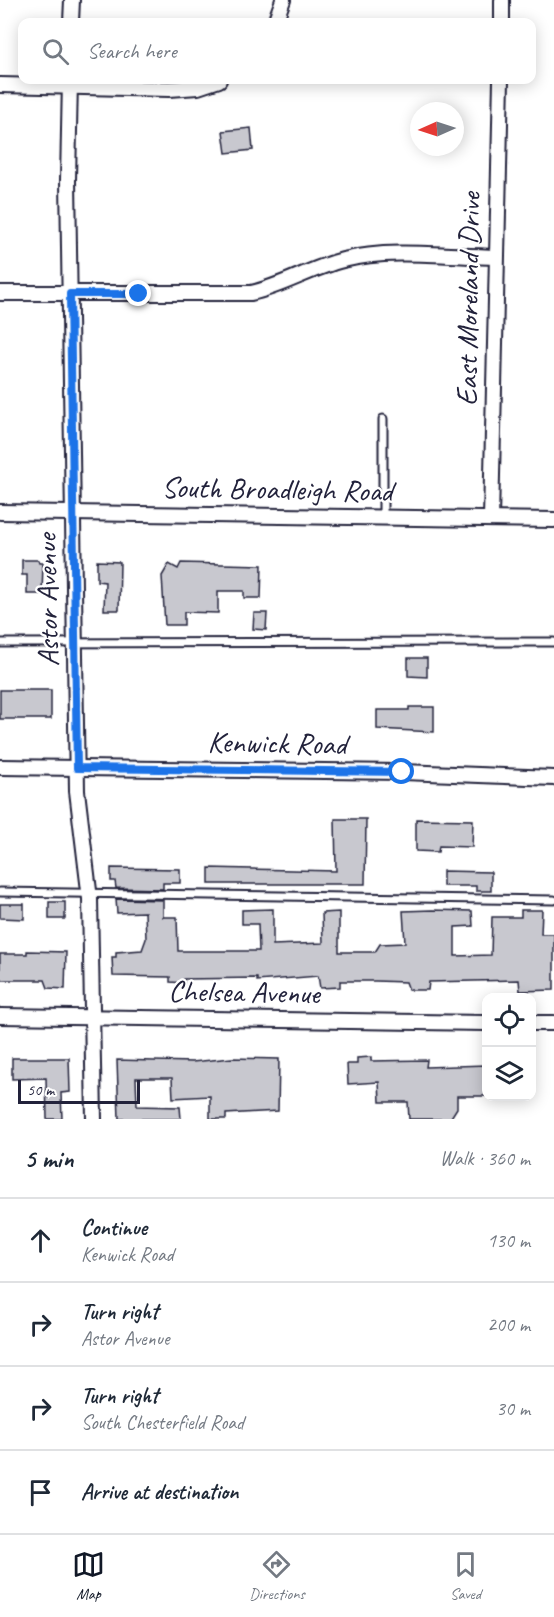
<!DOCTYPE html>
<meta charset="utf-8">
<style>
:root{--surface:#fff;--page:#f6f6f7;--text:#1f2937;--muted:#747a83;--line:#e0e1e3;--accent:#111827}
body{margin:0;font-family:Caveat,sans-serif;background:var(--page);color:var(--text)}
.controls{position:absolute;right:18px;bottom:18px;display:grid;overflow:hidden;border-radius:12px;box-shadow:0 3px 15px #0003}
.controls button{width:54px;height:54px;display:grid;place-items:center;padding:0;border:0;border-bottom:2px solid var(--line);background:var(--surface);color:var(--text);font:30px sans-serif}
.compass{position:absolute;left:410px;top:102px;width:54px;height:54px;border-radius:50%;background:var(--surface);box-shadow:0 3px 15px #0003;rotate:267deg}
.scale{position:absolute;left:18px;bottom:15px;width:122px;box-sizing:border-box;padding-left:6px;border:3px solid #22223b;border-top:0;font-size:16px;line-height:21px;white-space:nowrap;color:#22223b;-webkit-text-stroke:4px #fff;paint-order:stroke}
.stop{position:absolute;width:18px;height:18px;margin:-14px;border:4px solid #1a73e8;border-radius:50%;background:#fff}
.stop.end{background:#1a73e8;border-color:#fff;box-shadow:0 2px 6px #0008}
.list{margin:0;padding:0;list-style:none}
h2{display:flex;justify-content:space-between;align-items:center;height:78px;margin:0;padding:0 24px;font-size:26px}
h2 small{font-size:20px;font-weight:400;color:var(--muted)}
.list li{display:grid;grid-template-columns:39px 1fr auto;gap:18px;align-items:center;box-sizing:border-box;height:84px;padding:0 24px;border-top:2px solid var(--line)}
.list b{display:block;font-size:22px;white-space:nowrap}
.list p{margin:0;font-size:20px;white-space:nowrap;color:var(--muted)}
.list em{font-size:20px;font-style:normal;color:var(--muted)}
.icon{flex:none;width:33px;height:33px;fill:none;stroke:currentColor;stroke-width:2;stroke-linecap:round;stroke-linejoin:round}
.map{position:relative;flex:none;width:554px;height:1119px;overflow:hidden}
.search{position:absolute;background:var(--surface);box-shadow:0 3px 15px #0003;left:18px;right:18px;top:18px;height:66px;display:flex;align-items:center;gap:15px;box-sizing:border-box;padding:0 21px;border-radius:12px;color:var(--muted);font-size:22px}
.sheet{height:414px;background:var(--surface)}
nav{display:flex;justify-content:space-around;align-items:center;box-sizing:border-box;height:84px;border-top:2px solid var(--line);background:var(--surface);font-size:16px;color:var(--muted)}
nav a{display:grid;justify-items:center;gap:3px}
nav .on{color:var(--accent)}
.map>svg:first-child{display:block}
.building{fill:#c8c8cf;stroke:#22223b;stroke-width:1.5}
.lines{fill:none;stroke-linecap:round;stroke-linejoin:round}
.lane-casing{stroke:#22223b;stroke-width:11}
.street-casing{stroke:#22223b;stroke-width:18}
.lane{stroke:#fff;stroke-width:7}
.street{stroke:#fff;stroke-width:14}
.route{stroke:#1a73e8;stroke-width:8}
.labels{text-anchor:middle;stroke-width:4.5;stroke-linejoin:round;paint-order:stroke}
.street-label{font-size:30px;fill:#22223b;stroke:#fff}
</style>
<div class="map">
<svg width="554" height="1119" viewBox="0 0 554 1119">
<rect width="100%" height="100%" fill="#fff"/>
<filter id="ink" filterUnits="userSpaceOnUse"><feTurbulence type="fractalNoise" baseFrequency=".0167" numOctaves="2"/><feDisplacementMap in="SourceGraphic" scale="12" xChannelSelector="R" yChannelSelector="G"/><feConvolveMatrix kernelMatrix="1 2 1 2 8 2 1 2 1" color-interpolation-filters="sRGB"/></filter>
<g filter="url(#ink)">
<g class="building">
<polygon points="251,128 253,150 226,153 223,131"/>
<polygon points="22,560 38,560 39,563 43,563 42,594 27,594 27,575 22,575"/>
<polygon points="97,561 120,562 119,610 104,610 105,582 97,581"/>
<polygon points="181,563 262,565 261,598 244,598 244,591 218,591 218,613 184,612 184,625 165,625 162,576 169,564 178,569"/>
<polygon points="254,613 267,613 266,630 253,629"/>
<polygon points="408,658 427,658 427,677 408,676"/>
<rect x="0" y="690" width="51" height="29"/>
<polygon points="409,707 434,707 434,732 377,729 377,710 409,710"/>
<polygon points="335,819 366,819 365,884 209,884 209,868 336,871"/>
<polygon points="416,819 473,820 472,847 439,846 438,852 416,851"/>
<polygon points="111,868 180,869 180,883 163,883 163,889 116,888 115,881 111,881"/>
<polygon points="443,871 491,872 491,891 476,891 476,886 443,886"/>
<polygon points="116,899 163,900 163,917 177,917 178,951 259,951 258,924 242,924 242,910 273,909 273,945 323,943 322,913 339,912 339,952 375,952 380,944 405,943 403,911 432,910 472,911 473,926 455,927 455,956 491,955 492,917 521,917 521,910 542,910 541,934 554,934 554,990 520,991 519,980 429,982 428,990 409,990 406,982 376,981 340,981 340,987 320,988 318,976 257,981 257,978 184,979 184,983 170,982 170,977 113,976 112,957 116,957 116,952 142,950 146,939 145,912 117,913"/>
<rect x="49" y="902" width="16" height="17"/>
<polygon points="0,904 24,904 24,919 0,918"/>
<polygon points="27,951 66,952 65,989 48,988 45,980 0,980 0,954 27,954"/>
<polygon points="371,1057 371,1061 427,1060 426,1067 486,1065 486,1096 457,1096 457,1108 450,1119 409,1119 408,1102 380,1102 379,1082 348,1084 347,1064 357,1064 357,1058"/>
<polygon points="12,1058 69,1058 70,1092 61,1093 62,1119 47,1119 46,1078 12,1079"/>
<polygon points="232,1058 279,1059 278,1111 226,1114 226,1119 210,1119 210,1096 173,1098 172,1078 136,1078 137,1106 180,1107 181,1119 119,1119 117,1060 192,1062"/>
</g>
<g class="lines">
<g class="lane-casing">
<g id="lane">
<polyline points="383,419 383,518"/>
<polyline points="0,643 554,642"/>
<polyline points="0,892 554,900"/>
</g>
</g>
<g class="street-casing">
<g id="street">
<polyline points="71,22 72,0"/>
<polyline points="275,22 283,0"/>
<polyline points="502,22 502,0"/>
<polyline points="70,80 68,180 77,791 90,899 94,1119"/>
<polyline points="0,85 169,89 198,87 219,80"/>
<path d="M 0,293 L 251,293 C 283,286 311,268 343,260 C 391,248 447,256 496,257"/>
<polyline points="0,512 554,520"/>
<polyline points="491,519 501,80"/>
<polyline points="0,767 403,772 554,778"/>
<polyline points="0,1016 486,1023"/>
<polyline points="532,1023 554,1023"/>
</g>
</g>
<use href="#lane" class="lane"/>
<use href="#street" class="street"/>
</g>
</g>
<g class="lines" filter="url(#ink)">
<polyline class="route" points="139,294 70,294 77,768 402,772"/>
</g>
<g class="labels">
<g class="street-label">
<text transform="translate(468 299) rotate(-89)" y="10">East Moreland Drive</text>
<text transform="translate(277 489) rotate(1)" y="10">South Broadleigh Road</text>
<text transform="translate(47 600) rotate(-91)" y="10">Astor Avenue</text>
<text transform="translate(277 743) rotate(1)" y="10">Kenwick Road</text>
<text transform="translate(244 992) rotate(1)" y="10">Chelsea Avenue</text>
</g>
</g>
</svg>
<div class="controls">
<button><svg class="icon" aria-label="locate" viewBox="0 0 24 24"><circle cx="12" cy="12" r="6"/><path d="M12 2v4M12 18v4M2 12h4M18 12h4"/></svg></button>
<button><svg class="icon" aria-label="layers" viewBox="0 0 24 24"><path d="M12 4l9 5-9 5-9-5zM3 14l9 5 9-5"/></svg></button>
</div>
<svg class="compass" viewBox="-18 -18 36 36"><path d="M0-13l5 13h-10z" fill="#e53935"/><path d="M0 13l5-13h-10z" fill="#747a83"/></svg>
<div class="scale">50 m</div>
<div class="stop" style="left:402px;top:772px"></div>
<div class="stop end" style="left:139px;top:294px"></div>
<div class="search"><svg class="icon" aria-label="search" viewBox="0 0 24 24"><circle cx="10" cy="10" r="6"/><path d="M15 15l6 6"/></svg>Search here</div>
</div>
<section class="sheet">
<h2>5 min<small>Walk · 360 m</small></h2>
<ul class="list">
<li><svg class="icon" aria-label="ahead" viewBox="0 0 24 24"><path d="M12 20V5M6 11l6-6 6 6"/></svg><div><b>Continue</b><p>Kenwick Road</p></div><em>130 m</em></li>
<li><svg class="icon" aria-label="right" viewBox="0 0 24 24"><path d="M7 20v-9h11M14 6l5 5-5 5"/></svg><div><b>Turn right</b><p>Astor Avenue</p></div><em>200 m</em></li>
<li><svg class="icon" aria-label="right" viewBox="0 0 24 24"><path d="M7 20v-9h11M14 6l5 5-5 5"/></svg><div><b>Turn right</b><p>South Chesterfield Road</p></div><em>30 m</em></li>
<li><svg class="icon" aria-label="arrive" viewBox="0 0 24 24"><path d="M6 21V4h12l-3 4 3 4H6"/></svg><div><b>Arrive at destination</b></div></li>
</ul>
</section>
<nav>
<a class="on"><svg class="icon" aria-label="map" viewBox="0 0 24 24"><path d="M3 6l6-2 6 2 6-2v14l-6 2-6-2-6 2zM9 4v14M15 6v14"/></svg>Map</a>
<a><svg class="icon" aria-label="directions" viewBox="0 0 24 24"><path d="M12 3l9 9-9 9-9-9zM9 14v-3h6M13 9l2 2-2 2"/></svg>Directions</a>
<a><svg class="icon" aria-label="saved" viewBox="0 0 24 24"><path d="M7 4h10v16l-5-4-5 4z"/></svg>Saved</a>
</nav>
